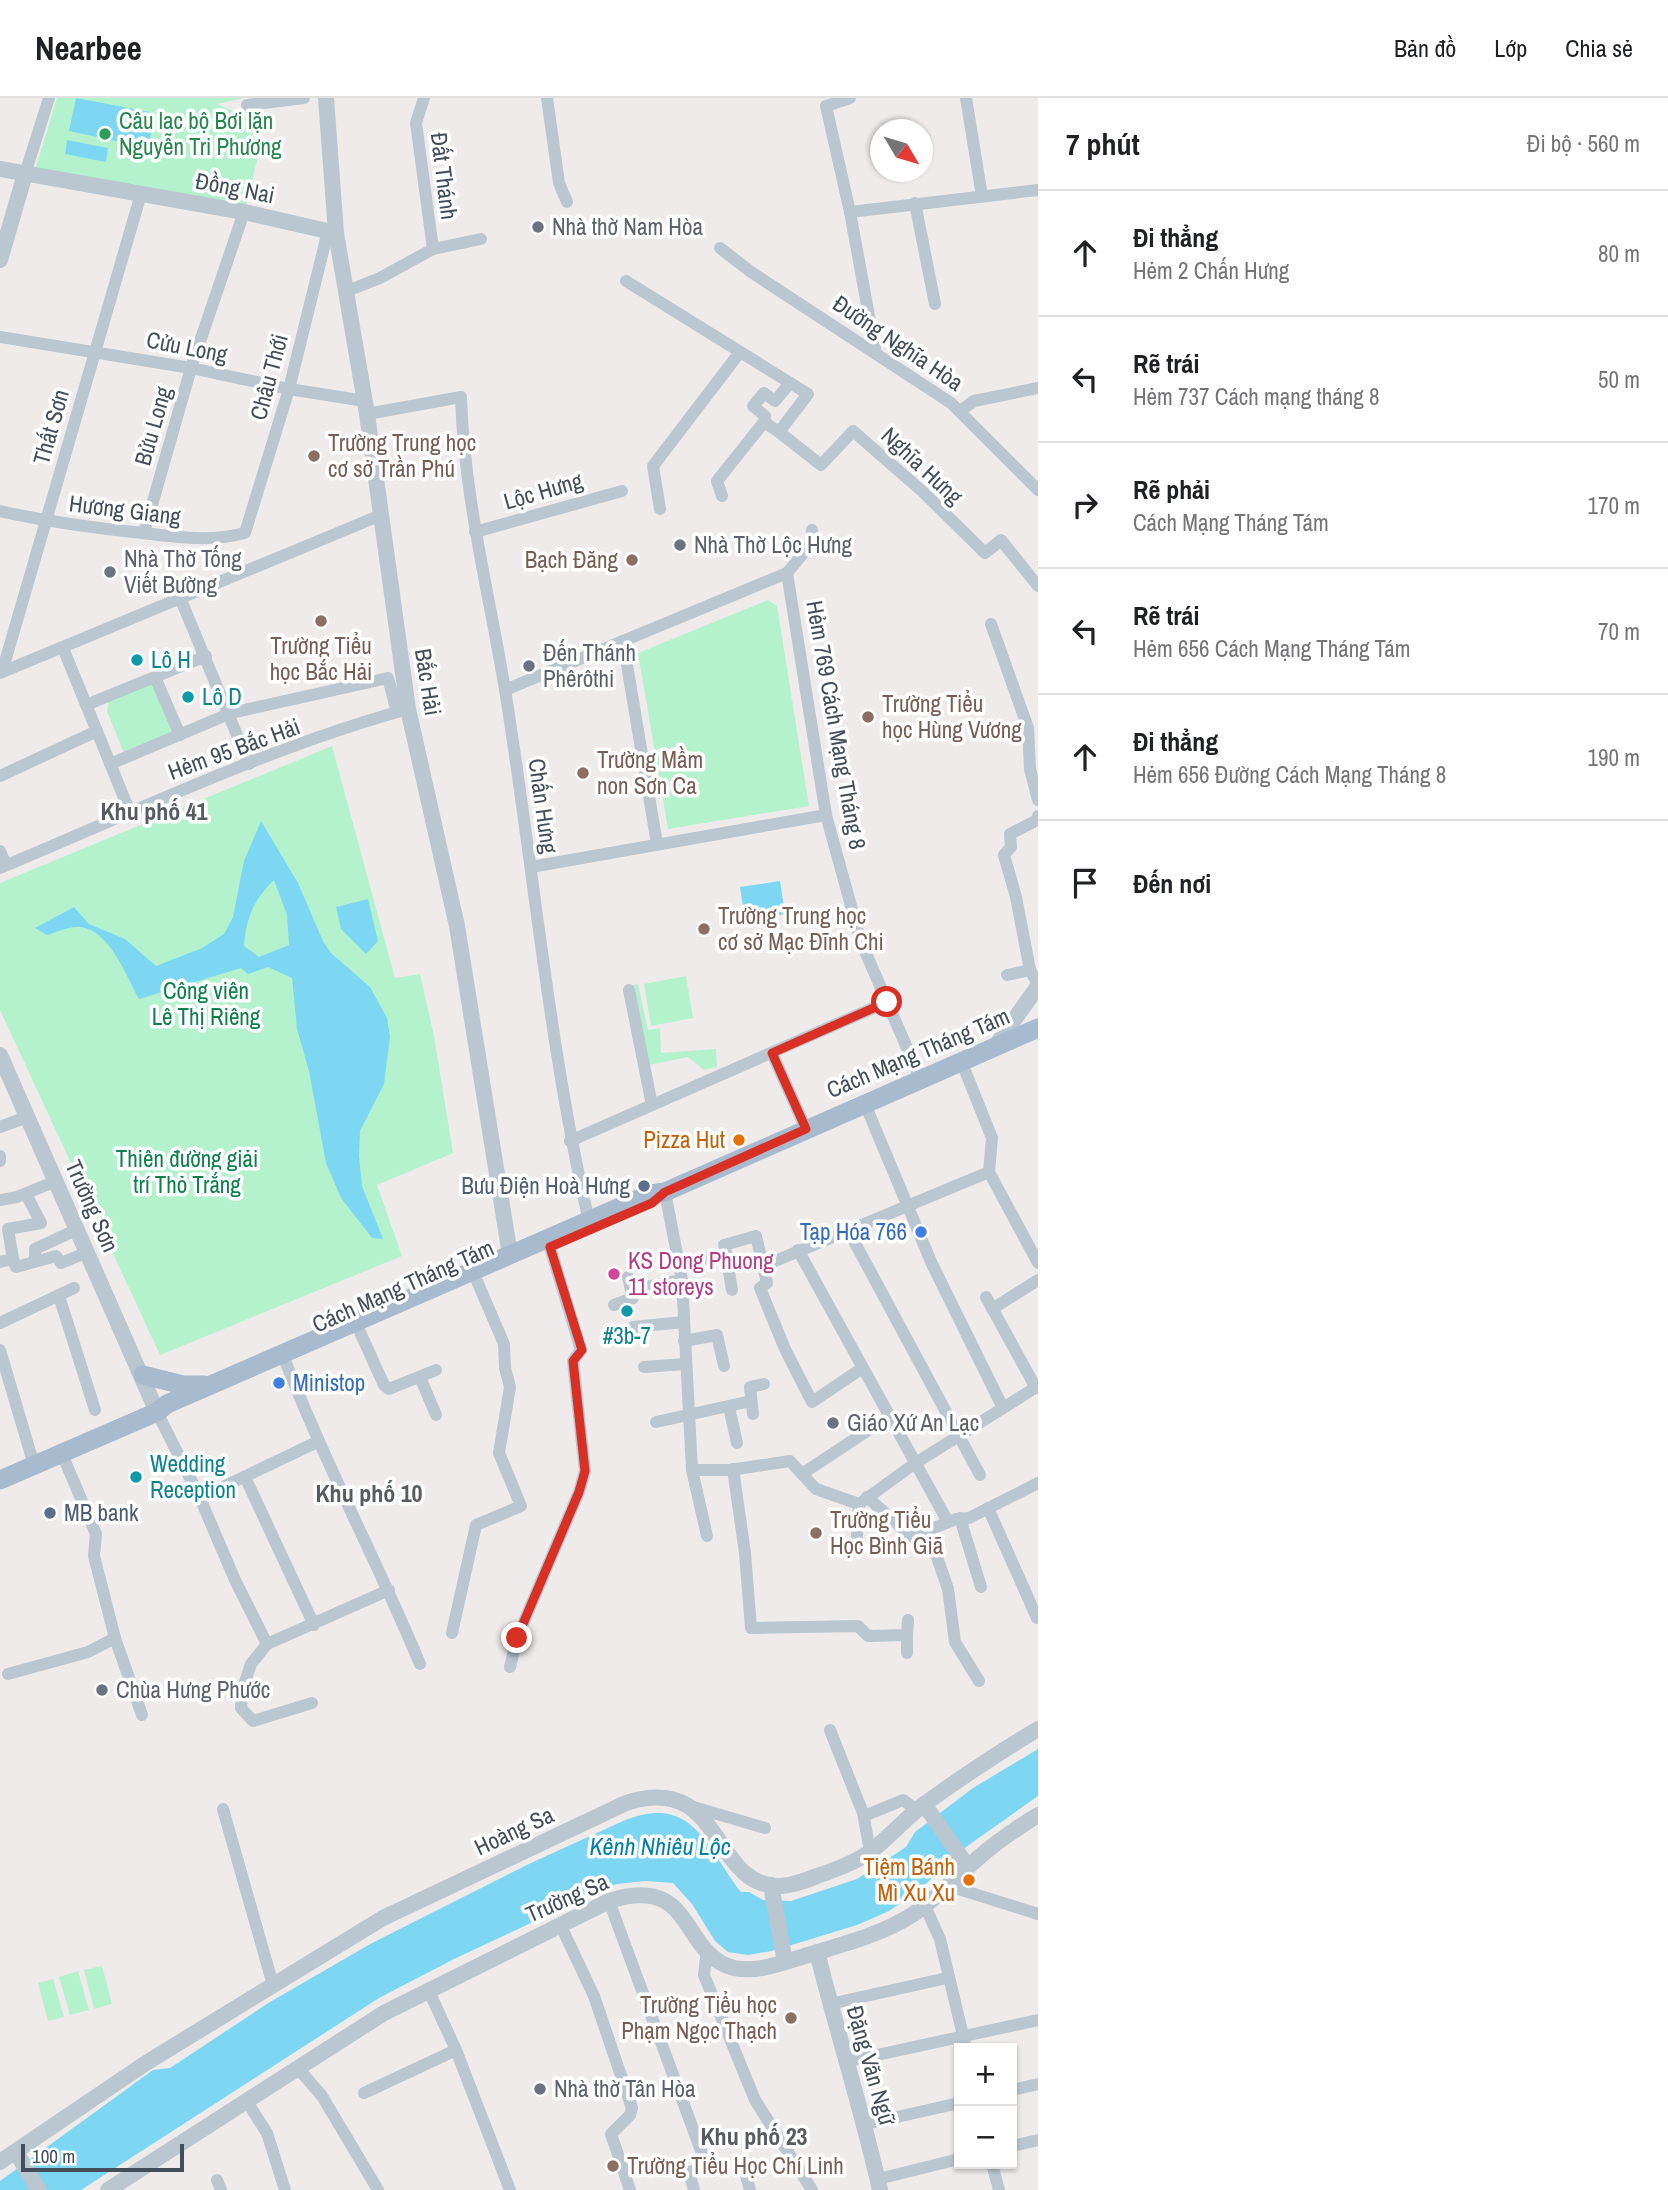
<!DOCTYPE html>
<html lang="vi">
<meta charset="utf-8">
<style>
:root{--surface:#fff;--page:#f2f2f2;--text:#202124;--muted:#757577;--line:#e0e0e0}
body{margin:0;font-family:"Archivo Narrow",sans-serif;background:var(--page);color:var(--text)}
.controls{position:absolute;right:21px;bottom:21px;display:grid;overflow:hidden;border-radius:0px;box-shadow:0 2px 5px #0004}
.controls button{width:63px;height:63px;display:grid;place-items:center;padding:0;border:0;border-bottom:2px solid var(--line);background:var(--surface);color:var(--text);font:35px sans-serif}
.compass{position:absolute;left:870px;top:21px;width:63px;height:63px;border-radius:50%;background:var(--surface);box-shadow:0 2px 5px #0004;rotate:128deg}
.scale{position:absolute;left:21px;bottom:18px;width:163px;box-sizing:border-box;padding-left:7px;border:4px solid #424e5a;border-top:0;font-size:19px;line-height:24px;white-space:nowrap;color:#424e5a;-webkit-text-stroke:5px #fff;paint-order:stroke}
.stop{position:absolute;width:21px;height:21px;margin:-16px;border:5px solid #d93025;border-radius:50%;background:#fff}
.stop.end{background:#d93025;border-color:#fff;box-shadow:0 2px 7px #0008}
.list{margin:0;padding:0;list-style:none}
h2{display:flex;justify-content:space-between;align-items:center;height:91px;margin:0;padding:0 28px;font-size:30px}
h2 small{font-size:23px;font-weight:400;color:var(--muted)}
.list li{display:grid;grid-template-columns:46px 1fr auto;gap:21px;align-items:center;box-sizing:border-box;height:126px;padding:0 28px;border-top:2px solid var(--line)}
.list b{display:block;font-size:26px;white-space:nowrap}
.list p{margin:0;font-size:23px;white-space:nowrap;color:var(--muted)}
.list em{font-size:23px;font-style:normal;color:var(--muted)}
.icon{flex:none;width:38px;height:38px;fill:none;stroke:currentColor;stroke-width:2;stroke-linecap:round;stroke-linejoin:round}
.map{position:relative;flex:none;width:1038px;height:2092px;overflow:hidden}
header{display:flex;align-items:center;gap:42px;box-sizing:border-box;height:98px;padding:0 35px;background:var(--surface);border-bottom:2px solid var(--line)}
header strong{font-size:33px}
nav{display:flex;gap:38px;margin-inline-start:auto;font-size:24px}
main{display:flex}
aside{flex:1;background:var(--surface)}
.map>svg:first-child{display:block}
.green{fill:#b4f2ce}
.water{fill:#7dd7f3;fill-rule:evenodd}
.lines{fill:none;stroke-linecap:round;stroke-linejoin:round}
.minor{stroke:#bac6d0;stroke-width:12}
.tertiary{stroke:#bac6d0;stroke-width:16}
.primary{stroke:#a8bace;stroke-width:19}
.route{stroke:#d93025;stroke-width:9}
.leisure-dot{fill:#2e9e5b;stroke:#fff;stroke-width:2.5}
.worship-dot{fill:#6b7280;stroke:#fff;stroke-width:2.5}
.education-dot{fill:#8d6e63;stroke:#fff;stroke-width:2.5}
.culture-dot{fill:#0f9aa8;stroke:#fff;stroke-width:2.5}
.food-dot{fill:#e8710a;stroke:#fff;stroke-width:2.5}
.service-dot{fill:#5c6f8a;stroke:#fff;stroke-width:2.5}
.shop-dot{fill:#3f7fe0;stroke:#fff;stroke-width:2.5}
.hotel-dot{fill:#d1479c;stroke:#fff;stroke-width:2.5}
.labels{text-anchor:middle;stroke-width:7;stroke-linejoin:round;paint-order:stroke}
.leisure-label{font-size:23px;fill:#27864d;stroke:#fff;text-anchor:start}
.street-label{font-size:23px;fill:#424e5a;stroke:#fff}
.worship-label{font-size:23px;fill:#5b616d;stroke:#fff;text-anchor:start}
.education-label{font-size:23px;fill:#785e54;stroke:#fff;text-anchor:start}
.culture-label{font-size:23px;fill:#0d838f;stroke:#fff;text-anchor:start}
.park-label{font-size:23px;fill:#0e814b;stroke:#fff}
.food-label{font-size:23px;fill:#c56008;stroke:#fff;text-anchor:end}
.service-label{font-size:23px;fill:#4e5e75;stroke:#fff;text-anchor:end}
.shop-label{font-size:23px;fill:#366cbe;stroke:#fff;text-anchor:end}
.hotel-label{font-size:23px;fill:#b23c85;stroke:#fff;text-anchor:start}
.neighbourhood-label{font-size:24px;font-weight:bold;fill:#585c61;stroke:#fff}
.water-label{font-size:24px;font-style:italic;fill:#0180a8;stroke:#fff}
</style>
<header>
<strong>Nearbee</strong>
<nav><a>Bản đồ</a><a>Lớp</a><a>Chia sẻ</a></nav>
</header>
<main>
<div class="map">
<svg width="1038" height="2092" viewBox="0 0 1038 2092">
<rect width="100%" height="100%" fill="#efebeb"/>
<g class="green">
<polygon points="57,0 244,0 217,6 258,23 252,36 262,41 246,109 35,72"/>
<polygon points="768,502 777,508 809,708 668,731 638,555"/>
<polygon points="149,586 154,587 174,635 131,654 123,653 107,613 109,604"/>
<polygon points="332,648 395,880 420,876 434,938 453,1055 377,1087 402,1158 160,1257 0,912 0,785"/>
<polygon points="686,878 693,920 651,928 644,886"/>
<polygon points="638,886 648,932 660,930 661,955 716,951 717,969 704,972 688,959 649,967 632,887"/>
<polygon points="102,1868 112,1906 94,1911 84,1872"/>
<polygon points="78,1873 89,1912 70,1917 59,1879"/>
<polygon points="53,1881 64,1919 48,1923 38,1885"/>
</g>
<g class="water">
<polygon points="76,0 155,15 148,50 69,33"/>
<polygon points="67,42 108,50 106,64 65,56"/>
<path d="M 261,723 L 298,785 L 323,843 L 331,855 L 370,889 L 387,920 L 390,939 L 384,986 L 360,1033 L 359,1058 L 362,1088 L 383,1141 L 372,1140 L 341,1100 L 326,1065 L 309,973 L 297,931 L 292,880 L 268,869 L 248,876 L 241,870 L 139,901 C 126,878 110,832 80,829 C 68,828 57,834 47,837 L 35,830 L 74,809 L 89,826 L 125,841 L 156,868 L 202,850 L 224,836 L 233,819 L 244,763 ZM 274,782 L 287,817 L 289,847 L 259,859 L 244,848 C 246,820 254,801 274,782 Z"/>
<polygon points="780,783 785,816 745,822 740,789"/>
<polygon points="368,801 378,843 366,856 341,831 336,809"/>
<path d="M 1038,1651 L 1038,1698 L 966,1749 L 917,1794 L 889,1813 L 857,1827 L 772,1853 L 748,1857 L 728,1854 L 715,1843 L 692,1806 L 673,1785 L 645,1783 L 617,1786 L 584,1796 L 569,1807 L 454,1861 L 379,1900 L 81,2092 L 0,2092 L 0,2083 L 153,1972 L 170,1970 L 270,1904 L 372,1845 L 531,1765 L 623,1723 C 693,1694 706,1749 741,1794 L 749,1794 L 763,1802 L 791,1803 L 857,1781 L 906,1749 L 915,1734 L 973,1690 Z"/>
</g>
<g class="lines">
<g class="minor">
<polyline points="547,0 559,85 567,104"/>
<polyline points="850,0 826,8 850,114 876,256"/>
<polyline points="966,0 982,98"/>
<polyline points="247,7 304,0"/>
<polyline points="25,76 49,0"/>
<polyline points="915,105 935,206"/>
<polyline points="850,114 1038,92"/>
<polyline points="720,150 751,174 951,305 1038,392"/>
<polyline points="433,151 481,141"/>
<polyline points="626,183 808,296 779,334 821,367 853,333 922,393 985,455 1001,442 1038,488"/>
<polyline points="347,193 380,180 433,151 416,25 424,0"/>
<polyline points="0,239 191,270 289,291 365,303"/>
<polyline points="960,313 974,303 1038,290"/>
<path d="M 367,316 L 461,299 C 464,400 490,499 506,598 C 534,773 549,951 589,1123"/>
<polyline points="764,324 765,318 753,308 764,295 775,303 790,285"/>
<polyline points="722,398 717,383 764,324 779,334"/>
<polyline points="660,411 653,368 740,254"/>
<path d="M 0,413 C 44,423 88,429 133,434 C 171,438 207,445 245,435 L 289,291 L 328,133"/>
<polyline points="475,434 622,393"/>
<polyline points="144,435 191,270 244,114"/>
<polyline points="787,475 826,717 861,844 921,982"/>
<polyline points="181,502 249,666"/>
<polyline points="991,526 1028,630 1030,671 1038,702"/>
<polyline points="623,543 657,746"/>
<polyline points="63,550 129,712"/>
<polyline points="2,574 141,96"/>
<polyline points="0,575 381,417"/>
<polyline points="155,579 180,637"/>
<polyline points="505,592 787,475 811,446 812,432"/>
<polyline points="86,607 206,558"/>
<polyline points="110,666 231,615 388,580 397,614"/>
<polyline points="0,678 97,633"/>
<polyline points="1038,718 1037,722 1010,736 1011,749 1004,757 1016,799 1030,872 1038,886"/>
<polyline points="0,753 6,767"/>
<polyline points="531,769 826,717"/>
<path d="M 0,770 C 134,714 267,650 408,611"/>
<polyline points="1007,877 1030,872"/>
<polyline points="629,892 652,1007"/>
<polyline points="772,955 806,1031"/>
<polyline points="962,965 992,1040 989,1074 1038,1165"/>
<polyline points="865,1006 932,1166 1003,1310"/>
<polyline points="0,1029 27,1019"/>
<polyline points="570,1043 887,904"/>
<polyline points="0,1058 0,1063"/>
<polyline points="665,1094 682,1182 692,1372 730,1372 790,1363 816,1391 859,1406 914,1366 1038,1288"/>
<polyline points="0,1102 17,1099 56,1083"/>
<polyline points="848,1132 980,1377"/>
<polyline points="798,1152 948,1424"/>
<polyline points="726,1155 732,1192"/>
<polyline points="13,1161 16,1169 56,1158 61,1165 88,1154"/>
<polyline points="35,1163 35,1151 78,1131"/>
<polyline points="0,1164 13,1161 8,1131 41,1125 26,1096"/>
<polyline points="679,1165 726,1155 724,1147 756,1138 767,1185 760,1190 785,1251 812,1304 861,1271"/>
<polyline points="763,1168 989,1074"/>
<polyline points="628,1179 631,1192 682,1182"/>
<polyline points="59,1198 95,1312"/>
<polyline points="986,1199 1036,1290"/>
<polyline points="614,1207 633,1200 631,1192"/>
<polyline points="992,1211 1038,1182"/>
<polyline points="0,1225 74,1190"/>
<polyline points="633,1229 684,1224"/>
<polyline points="360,1234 384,1287 389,1291 436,1272"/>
<polyline points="684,1243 717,1237 724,1268"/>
<polyline points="0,1252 34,1367"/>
<path d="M 286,1265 C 326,1368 378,1465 420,1566"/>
<polyline points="644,1269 685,1266"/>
<polyline points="420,1279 436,1317"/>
<polyline points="729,1309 737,1345"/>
<polyline points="157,1314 200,1400 317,1344"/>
<polyline points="753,1316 750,1289 764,1286"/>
<polyline points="656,1324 751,1303"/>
<polyline points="733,1371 745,1455 751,1530 858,1528 868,1538 907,1537 908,1522"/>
<polyline points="692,1372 707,1438"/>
<polyline points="802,1376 888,1319"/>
<polyline points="245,1379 314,1527"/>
<polyline points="867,1399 912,1439 956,1421 969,1420 1038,1385"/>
<polyline points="200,1400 235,1482 267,1546"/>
<polyline points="988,1410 1037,1520"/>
<polyline points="960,1420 981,1489"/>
<polyline points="928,1433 948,1491 955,1544 979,1583"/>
<polyline points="856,1452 859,1406"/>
<polyline points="452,1535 476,1427 521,1408 499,1355 510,1289 505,1270 504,1246 477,1183"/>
<polyline points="907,1537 907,1555"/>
<polyline points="115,1540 142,1617"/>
<polyline points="510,1569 517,1540 579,1394 585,1373 573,1263 581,1252 550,1149"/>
<polyline points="8,1576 88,1554 115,1540 94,1458 96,1436 62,1356"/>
<polyline points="312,1605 253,1623 241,1610 242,1593 251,1566 267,1546 389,1492"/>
<polyline points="830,1632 863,1715 870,1753"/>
<polyline points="690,1708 765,1730"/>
<polyline points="223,1711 273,1887"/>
<polyline points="864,1718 903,1702 917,1712"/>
<polyline points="949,1788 1038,1816"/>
<polyline points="609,1803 707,2069 689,2074 694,2092"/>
<polyline points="925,1808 940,1841 966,1950"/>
<polyline points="560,1826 594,1898 632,2010 630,2017 611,2036 630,2092"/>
<polyline points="707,1851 704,1877 755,2002 812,2092"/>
<polyline points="428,1891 456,1952 510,2092"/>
<polyline points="830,1906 947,1880"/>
<polyline points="845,1964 1038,1922"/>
<polyline points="297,1969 322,1998 378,2092"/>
<polyline points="1012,1992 1038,1986"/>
<polyline points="364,1995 456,1952"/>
<polyline points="246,2002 267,2035 285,2092"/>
<polyline points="866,2026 959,2005"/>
<polyline points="1012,2048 1038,2042"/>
<polyline points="742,2062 750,2092"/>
<polyline points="992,2066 999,2092"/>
<polyline points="878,2081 959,2061"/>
<polyline points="217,2082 221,2092"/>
</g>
<g class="tertiary">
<polyline points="326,0 336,135 367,316 408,611 457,828 510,1157"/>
<polyline points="0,71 244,114 336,135"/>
<polyline points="0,162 25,76"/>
<polyline points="995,949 1038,888"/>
<polyline points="0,957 157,1314"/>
<polyline points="924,1706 968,1769"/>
<polyline points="771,1787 785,1864"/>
<path d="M 817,1854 C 837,1934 862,2012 880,2092"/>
<polyline points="16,2054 39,2092"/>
<path d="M 0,2064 L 146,1965 L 383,1820 L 626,1705 C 725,1673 710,1790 781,1788 C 793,1787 805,1783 817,1778 C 835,1772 854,1765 870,1754 C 890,1739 906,1719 926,1705 C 963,1678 1000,1654 1038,1631"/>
<path d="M 108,2092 L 384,1915 L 609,1803 C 696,1775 679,1856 734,1870 C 757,1875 781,1865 802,1859 C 839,1847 879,1838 912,1817 C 936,1801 956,1780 977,1761 C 996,1744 1017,1730 1038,1717"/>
</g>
<g class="primary">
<polyline points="143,1277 183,1287 204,1287"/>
<polyline points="0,1382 157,1314 167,1306 650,1096 665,1094 1038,930"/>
</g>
</g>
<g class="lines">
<polyline class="route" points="517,1540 579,1394 585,1373 573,1263 582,1252 550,1149 652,1105 665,1094 806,1031 772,955 887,904"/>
</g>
<circle class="leisure-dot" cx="105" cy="36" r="7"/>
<g class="worship-dot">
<circle cx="538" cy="129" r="7"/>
<circle cx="680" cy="447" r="7"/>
<circle cx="110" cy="474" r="7"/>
<circle cx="529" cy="568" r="7"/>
<circle cx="833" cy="1325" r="7"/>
<circle cx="102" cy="1592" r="7"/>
<circle cx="540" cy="1991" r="7"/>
</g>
<g class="education-dot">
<circle cx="314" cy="358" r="7"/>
<circle cx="632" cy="462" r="7"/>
<circle cx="321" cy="523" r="7"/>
<circle cx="868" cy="619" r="7"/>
<circle cx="583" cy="675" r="7"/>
<circle cx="704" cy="831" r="7"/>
<circle cx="816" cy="1435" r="7"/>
<circle cx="791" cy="1920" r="7"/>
<circle cx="613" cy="2068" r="7"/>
</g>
<g class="culture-dot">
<circle cx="137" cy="562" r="7"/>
<circle cx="188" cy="599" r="7"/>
<circle cx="627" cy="1213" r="7"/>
<circle cx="136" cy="1379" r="7"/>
</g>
<g class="food-dot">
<circle cx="739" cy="1042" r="7"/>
<circle cx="969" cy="1782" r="7"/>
</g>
<g class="service-dot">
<circle cx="644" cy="1088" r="7"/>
<circle cx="50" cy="1415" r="7"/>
</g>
<g class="shop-dot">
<circle cx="921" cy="1134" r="7"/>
<circle cx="279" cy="1285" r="7"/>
</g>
<circle class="hotel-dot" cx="614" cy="1176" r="7"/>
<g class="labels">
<g class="leisure-label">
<text x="119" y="31">Câu lạc bộ Bơi lặn<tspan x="119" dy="26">Nguyễn Tri Phương</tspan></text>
</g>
<g class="street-label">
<text transform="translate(444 78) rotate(83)" y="8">Đất Thánh</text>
<text transform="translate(235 90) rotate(11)" y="8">Đồng Nai</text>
<text transform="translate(898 245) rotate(34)" y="8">Đường Nghĩa Hòa</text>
<text transform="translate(187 249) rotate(11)" y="8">Cửu Long</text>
<text transform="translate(269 279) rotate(-75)" y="8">Châu Thới</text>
<text transform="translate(153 328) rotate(-74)" y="8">Bửu Long</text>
<text transform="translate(51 329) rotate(-74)" y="8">Thất Sơn</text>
<text transform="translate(922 368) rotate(43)" y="8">Nghĩa Hưng</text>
<text transform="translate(543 393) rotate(-16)" y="8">Lộc Hưng</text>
<text transform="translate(125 412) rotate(7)" y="8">Hương Giang</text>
<text transform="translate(428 584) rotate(81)" y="8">Bắc Hải</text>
<text transform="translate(836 627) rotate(80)" y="8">Hẻm 769 Cách Mạng Tháng 8</text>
<text transform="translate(234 651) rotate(-20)" y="8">Hẻm 95 Bắc Hải</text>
<text transform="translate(543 708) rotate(82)" y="8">Chấn Hưng</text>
<text transform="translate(918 955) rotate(-23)" y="8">Cách Mạng Tháng Tám</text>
<text transform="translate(92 1108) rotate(66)" y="8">Trường Sơn</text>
<text transform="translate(403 1188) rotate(-24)" y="8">Cách Mạng Tháng Tám</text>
<text transform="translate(514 1733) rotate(-25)" y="8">Hoàng Sa</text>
<text transform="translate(567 1800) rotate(-24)" y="8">Trường Sa</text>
<text transform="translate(871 1967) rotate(74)" y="8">Đặng Văn Ngữ</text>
</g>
<g class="worship-label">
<text x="552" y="137">Nhà thờ Nam Hòa</text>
<text x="694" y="455">Nhà Thờ Lộc Hưng</text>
<text x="124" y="469">Nhà Thờ Tống<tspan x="124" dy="26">Viết Bường</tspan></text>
<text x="543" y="563">Đến Thánh<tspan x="543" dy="26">Phêrôthi</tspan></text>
<text x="847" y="1333">Giáo Xứ An Lạc</text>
<text x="116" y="1600">Chùa Hưng Phước</text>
<text x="554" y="1999">Nhà thờ Tân Hòa</text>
</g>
<g class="education-label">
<text x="328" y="353">Trường Trung học<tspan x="328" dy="26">cơ sở Trần Phú</tspan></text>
<text x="618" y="470" text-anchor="end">Bạch Đăng</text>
<text x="321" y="556" text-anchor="middle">Trường Tiểu<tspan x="321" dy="26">học Bắc Hải</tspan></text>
<text x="882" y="614">Trường Tiểu<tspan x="882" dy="26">học Hùng Vương</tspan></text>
<text x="597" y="670">Trường Mầm<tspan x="597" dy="26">non Sơn Ca</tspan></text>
<text x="718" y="826">Trường Trung học<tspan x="718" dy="26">cơ sở Mạc Đĩnh Chi</tspan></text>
<text x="830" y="1430">Trường Tiểu<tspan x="830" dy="26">Học Bình Giã</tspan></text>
<text x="777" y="1915" text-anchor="end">Trường Tiểu học<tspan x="777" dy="26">Phạm Ngọc Thạch</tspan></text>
<text x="627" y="2076">Trường Tiểu Học Chí Linh</text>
</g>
<g class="culture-label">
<text x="151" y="570">Lô H</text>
<text x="202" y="607">Lô D</text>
<text x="627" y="1246" text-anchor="middle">#3b-7</text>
<text x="150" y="1374">Wedding<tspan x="150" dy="26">Reception</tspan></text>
</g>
<g class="park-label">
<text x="206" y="901">Công viên<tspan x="206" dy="26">Lê Thị Riêng</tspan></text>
<text x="187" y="1069">Thiên đường giải<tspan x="187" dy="26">trí Thỏ Trắng</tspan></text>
</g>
<g class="food-label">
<text x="725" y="1050">Pizza Hut</text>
<text x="955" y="1777">Tiệm Bánh<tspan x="955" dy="26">Mì Xu Xu</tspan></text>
</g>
<g class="service-label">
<text x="630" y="1096">Bưu Điện Hoà Hưng</text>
<text x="64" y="1423" text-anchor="start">MB bank</text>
</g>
<g class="shop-label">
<text x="907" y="1142">Tạp Hóa 766</text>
<text x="293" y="1293" text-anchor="start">Ministop</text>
</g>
<g class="hotel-label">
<text x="628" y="1171">KS Dong Phuong<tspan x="628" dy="26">11 storeys</tspan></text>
</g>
<g class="neighbourhood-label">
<text x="154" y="722">Khu phố 41</text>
<text x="369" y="1404">Khu phố 10</text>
<text x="754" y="2047">Khu phố 23</text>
</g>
<g class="water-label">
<text x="660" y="1757">Kênh Nhiêu Lộc</text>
</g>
</g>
</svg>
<div class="controls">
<button>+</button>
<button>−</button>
</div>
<svg class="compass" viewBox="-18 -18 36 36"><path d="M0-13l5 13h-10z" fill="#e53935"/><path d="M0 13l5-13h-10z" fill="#757577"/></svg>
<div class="scale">100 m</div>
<div class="stop" style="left:887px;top:904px"></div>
<div class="stop end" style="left:517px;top:1540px"></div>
</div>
<aside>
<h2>7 phút<small>Đi bộ · 560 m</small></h2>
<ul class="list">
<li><svg class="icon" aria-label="ahead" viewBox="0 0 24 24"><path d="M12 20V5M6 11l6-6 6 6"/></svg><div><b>Đi thẳng</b><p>Hẻm 2 Chấn Hưng</p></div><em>80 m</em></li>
<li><svg class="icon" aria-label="left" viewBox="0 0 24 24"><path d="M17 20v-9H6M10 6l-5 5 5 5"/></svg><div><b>Rẽ trái</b><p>Hẻm 737 Cách mạng tháng 8</p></div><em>50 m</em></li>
<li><svg class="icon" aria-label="right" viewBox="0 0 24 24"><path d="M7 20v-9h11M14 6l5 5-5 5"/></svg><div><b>Rẽ phải</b><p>Cách Mạng Tháng Tám</p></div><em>170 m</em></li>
<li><svg class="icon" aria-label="left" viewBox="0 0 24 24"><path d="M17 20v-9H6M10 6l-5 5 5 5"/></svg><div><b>Rẽ trái</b><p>Hẻm 656 Cách Mạng Tháng Tám</p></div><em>70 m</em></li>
<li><svg class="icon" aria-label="ahead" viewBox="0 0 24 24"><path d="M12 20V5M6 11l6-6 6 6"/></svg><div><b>Đi thẳng</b><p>Hẻm 656 Đường Cách Mạng Tháng 8</p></div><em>190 m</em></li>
<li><svg class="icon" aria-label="arrive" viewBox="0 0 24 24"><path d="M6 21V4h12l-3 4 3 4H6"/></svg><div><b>Đến nơi</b></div></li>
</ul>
</aside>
</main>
